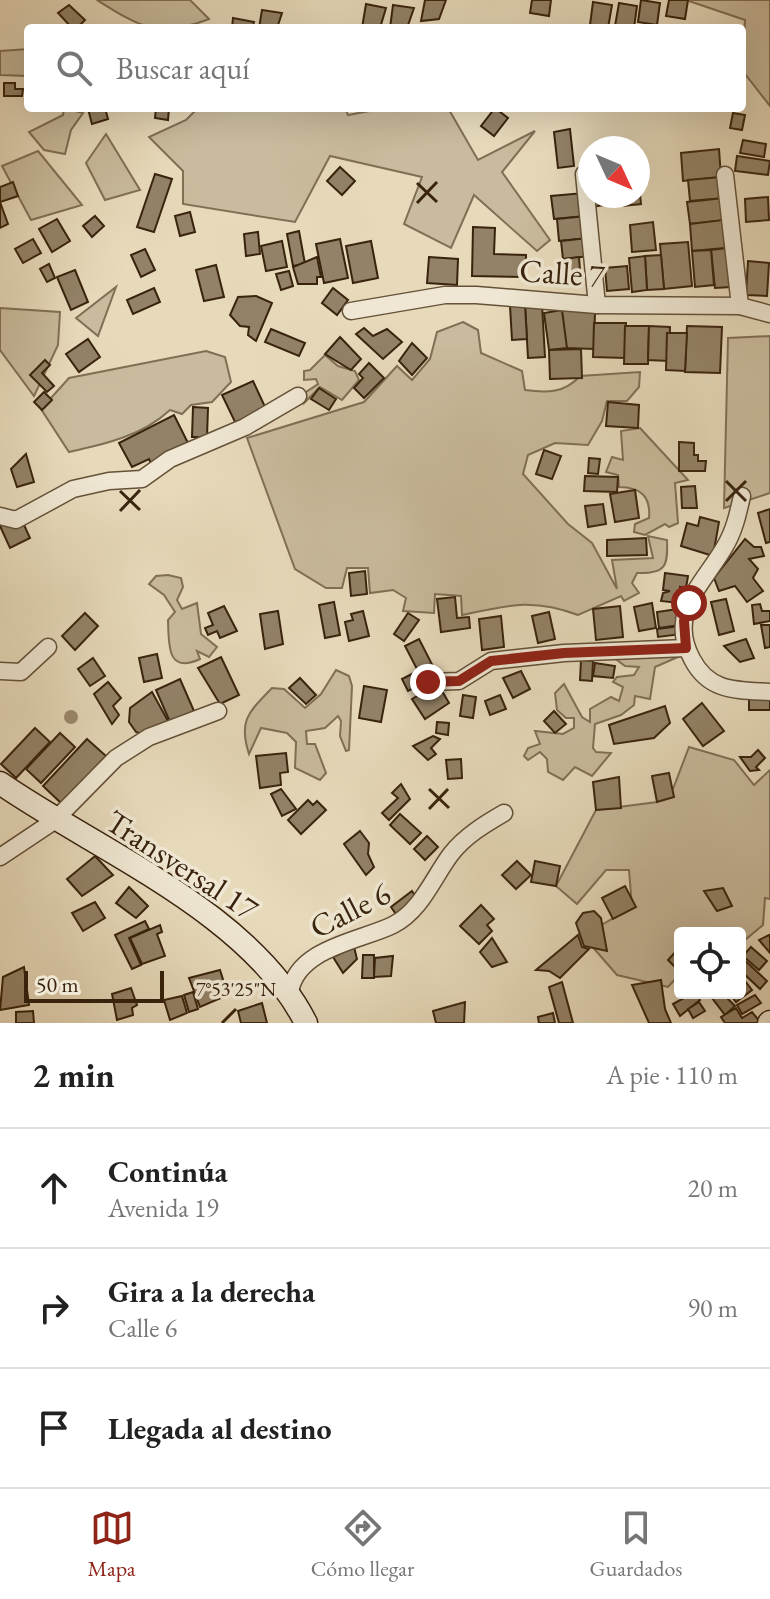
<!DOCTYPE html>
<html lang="es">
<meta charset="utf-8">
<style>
:root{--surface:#fff;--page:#f2f2f2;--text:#222;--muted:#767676;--line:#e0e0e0;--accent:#8f2418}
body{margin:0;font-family:"EB Garamond",serif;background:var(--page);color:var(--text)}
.controls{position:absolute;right:24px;bottom:24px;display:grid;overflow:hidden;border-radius:8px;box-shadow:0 8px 32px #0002}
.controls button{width:72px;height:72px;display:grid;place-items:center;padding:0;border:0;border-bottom:2px solid var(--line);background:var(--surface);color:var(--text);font:40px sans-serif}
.compass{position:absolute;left:578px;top:136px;width:72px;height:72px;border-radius:50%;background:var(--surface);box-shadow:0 8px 32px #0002;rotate:134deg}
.scale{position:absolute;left:24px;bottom:20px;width:140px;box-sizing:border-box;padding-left:8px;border:4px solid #39230d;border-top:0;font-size:22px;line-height:28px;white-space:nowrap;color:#39230d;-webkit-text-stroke:6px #efe7d3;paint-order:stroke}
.stop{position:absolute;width:24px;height:24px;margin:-18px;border:6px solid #8f2418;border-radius:50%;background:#fff}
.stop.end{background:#8f2418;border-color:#fff;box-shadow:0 2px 8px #0008}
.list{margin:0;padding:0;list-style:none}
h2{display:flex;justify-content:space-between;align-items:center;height:104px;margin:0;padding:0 32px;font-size:34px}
h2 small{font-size:26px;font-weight:400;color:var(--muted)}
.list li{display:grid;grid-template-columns:52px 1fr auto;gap:24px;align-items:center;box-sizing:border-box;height:120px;padding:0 32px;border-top:2px solid var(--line)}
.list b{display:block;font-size:30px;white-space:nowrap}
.list p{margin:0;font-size:26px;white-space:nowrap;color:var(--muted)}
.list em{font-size:26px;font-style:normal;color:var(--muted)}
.icon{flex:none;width:44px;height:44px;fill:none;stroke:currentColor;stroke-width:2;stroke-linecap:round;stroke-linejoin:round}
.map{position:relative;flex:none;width:770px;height:1023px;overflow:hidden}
.search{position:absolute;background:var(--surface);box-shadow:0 8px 32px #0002;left:24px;right:24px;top:24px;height:88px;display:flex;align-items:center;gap:20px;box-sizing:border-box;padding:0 28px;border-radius:8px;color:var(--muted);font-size:30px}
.sheet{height:464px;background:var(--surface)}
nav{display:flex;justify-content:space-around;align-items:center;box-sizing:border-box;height:112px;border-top:2px solid var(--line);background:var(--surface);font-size:22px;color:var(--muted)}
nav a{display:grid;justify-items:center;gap:4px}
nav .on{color:var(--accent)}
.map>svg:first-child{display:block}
.green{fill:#c9bb9d;stroke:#816f55;stroke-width:2}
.building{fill:#938267;stroke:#39230d;stroke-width:2}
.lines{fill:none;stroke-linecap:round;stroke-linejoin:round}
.street-casing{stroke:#645138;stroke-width:19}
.secondary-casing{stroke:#39230d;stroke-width:25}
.street{stroke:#efe7d3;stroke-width:16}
.secondary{stroke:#efe7d3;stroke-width:22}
.tree{fill:#9b8a6f}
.route{stroke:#8f2418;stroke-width:10}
.ticks{fill:none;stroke:#39230d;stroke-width:3}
.labels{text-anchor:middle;stroke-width:7;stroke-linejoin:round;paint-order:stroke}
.street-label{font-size:32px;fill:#39230d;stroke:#efe7d3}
.ticks-label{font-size:20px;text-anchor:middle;fill:#39230d;stroke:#efe7d3;stroke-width:7;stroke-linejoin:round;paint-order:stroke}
</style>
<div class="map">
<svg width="770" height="1023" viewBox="0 0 770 1023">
<rect width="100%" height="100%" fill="#e7dabb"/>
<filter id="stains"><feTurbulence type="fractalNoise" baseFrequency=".0025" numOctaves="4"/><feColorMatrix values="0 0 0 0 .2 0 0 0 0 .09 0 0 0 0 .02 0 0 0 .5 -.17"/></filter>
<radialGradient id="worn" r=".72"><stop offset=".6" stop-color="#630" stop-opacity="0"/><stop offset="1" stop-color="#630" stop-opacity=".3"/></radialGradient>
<g class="green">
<path d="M 97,0 L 190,0 L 209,19 C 158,39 140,27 97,0 Z"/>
<polygon points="686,0 770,0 770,106 742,70 745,20"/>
<polygon points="28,49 28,76 0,75 0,51"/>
<polygon points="64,108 83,113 71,130 65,154 44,150 29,132 63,115"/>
<polygon points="198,108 345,108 348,115 385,108 448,108 478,160 535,131 502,172 550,240 537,251 474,195 451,248 404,224 422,177 330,156 295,222 183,204 183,171 149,137 186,120"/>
<polygon points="106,134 140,190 105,200 86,163"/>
<polygon points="38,151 82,205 31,220 2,166"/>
<polygon points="116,287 98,336 76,318"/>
<polygon points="0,308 60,312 58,345 34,396 0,350"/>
<path d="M 463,322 L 478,330 L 481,353 L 522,371 L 525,390 C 547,393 565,393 580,376 L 640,372 L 639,387 L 627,401 L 607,401 L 602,421 L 588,445 L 555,443 L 528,455 L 523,474 L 568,524 L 592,543 L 617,589 L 612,560 L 653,558 L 648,536 L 667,540 C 668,566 666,574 637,573 L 632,583 L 639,593 L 624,601 L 621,596 L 578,615 C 533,598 508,605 462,615 L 461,596 L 435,594 L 434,613 L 403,611 L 406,598 L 393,590 L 370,593 L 368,568 L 347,568 L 342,588 L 326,588 L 295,569 L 247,438 L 364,402 L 397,366 L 412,380 L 430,359 L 437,332 Z"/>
<polygon points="770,336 770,493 724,508 728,338"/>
<path d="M 206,351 L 225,357 L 231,382 L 212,402 L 191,405 L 182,414 L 170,410 C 142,436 105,444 69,452 L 41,409 L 69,378 Z"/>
<polygon points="325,355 338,366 355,371 359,380 342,400 320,387 304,403 303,394 318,384 316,379 304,380 304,371 310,370"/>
<path d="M 640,428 L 688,480 L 675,483 L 678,523 L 669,527 L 665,524 L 645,535 L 634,532 L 635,524 L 649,518 C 651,496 640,487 619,487 L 618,475 L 606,472 L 612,457 L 623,460 L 621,431 Z"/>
<path d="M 168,575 L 181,578 L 183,587 L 177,600 L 182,609 L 197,603 L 201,634 L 217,647 L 209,657 L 197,651 L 200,659 C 166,675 169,643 168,620 L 175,612 L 164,595 L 149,584 L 156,576 Z"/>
<polygon points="687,653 655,667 650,699 635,696 634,705 621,715 595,724 593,748 596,752 611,753 592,776 575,767 563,780 548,772 547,759 540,752 528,760 524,756 528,748 540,744 535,731 563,734 574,728 574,718 566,718 557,710 555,693 564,684 582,717 590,722 590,709 611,697 619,701 623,687 613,682 617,677 634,675 639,667 625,666 617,660 623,656"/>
<path d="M 336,670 L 349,676 L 352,686 L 349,750 L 346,751 L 340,736 L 341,721 L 338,716 L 325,728 L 306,731 L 307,744 L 315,744 L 326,773 L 320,780 L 295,768 L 296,742 L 287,733 L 261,728 L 249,754 C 238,720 249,712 272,688 L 284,689 L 305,708 L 321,694 Z"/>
<polygon points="689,747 734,760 754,785 770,770 770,899 765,898 763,925 745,940 740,940 740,933 680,933 680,974 668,987 617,975 583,936 632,907 629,870 606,870 577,904 556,886 596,810 657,802 673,789"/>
</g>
<g class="building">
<polygon points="425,0 446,0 439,19 421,21"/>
<polygon points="532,0 551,0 549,16 530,13"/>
<polygon points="641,0 660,3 657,25 638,22"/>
<polygon points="669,0 688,0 685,19 666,16"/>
<polygon points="593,2 612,5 608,28 590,25"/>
<polygon points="619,3 637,6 634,28 615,26"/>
<polygon points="366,4 386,8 380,28 362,28"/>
<polygon points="69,5 85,20 77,28 72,28 58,13"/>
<polygon points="393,5 414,8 407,28 390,28"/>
<polygon points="262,10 282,13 277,28 259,28"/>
<polygon points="233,18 254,22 252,28 232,28"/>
<polygon points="4,83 15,83 15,89 23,89 22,96 4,96"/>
<polygon points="105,108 108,119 92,124 88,109"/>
<polygon points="156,108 169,108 168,120 155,118"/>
<polygon points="495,108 508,118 494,136 481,126"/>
<polygon points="733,113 745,115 742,130 730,128"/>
<polygon points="570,129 574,166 558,168 554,132"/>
<polygon points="743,140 766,144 764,157 740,153"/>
<polygon points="719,149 721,177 683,181 681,153"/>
<polygon points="737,156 770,161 768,175 735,171"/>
<polygon points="340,167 355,181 342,195 327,181"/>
<polygon points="585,169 590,169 590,196 611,196 612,204 590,207"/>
<polygon points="155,174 172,179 154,232 137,227"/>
<polygon points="638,174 641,204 623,206 622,196 638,196"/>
<polygon points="721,177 724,198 690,201 688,180"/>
<polygon points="13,182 18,196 0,202 8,224 0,228 0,187"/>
<polygon points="584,193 586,216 554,219 551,196"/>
<polygon points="768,197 769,220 746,222 745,199"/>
<polygon points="724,198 726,220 690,224 687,202"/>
<polygon points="190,212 195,232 180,236 175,216"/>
<polygon points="95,216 104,226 92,237 83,226"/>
<polygon points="586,216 588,238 559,241 557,219"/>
<polygon points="57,219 70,241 52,252 39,229"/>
<polygon points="723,220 725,248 692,251 690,224"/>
<polygon points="653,222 656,250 632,252 630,225"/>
<polygon points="473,227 495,228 494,254 526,255 526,277 472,276"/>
<polygon points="299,231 305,264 293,266 287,234"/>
<polygon points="258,232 260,254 246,256 244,234"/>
<polygon points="588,238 590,256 563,259 561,241"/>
<polygon points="33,239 41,253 23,263 15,249"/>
<polygon points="340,239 348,278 324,283 316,244"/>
<polygon points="282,241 287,267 266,271 261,246"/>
<polygon points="371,241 378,278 353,283 346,246"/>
<polygon points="688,242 692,286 664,289 660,244"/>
<polygon points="727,248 731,287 715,288 711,250"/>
<polygon points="145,249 155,270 141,277 131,255"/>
<polygon points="711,250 714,285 695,287 692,251"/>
<polygon points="661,255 664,289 647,290 645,256"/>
<polygon points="645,256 647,290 632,292 629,258"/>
<polygon points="317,257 321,277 317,277 317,284 298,284 293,267"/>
<polygon points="429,257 458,259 457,285 427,283"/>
<polygon points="579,257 581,283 565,284 563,259"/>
<polygon points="748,261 769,263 767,296 746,295"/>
<polygon points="49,264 55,278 47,282 40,269"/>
<polygon points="216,265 224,297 204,301 196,270"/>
<polygon points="627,266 629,289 607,291 605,268"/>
<polygon points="75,270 88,302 71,310 57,277"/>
<polygon points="289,271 293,286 281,290 276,274"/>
<polygon points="154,288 160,302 133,314 127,300"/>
<polygon points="333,288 348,300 337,315 322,303"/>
<polygon points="256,296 272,303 256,341 248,335 249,327 240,326 230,315 238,297"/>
<polygon points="561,303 595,312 594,349 565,348"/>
<polygon points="542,304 545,357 528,358 525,305"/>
<polygon points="525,305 527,339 512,340 510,306"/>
<polygon points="562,310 567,348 549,350 544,313"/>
<polygon points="594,323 626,323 625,358 593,357"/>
<polygon points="625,326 649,326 648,364 624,364"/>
<polygon points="649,326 670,327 669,361 648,360"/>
<polygon points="687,326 722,327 720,373 685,372"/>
<polygon points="364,328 373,336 387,329 402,342 383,359 356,334"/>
<polygon points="271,329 305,343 299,356 265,342"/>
<polygon points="667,333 687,333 685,371 666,370"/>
<polygon points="340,337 361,359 351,370 325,354"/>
<polygon points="88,339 100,357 79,372 66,354"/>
<polygon points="412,343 427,358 412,375 399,361"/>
<polygon points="581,349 582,378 550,379 549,350"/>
<polygon points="45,360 50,365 42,373 54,386 47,392 30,375"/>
<polygon points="369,363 384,378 364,398 354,388 363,378 359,374"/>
<polygon points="253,381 266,409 236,424 222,395"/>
<polygon points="319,388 336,399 329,410 311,399"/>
<polygon points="44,392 52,400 42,410 34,402"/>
<polygon points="608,402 639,405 638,428 606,426"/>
<polygon points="193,407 208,408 207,437 192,437"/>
<polygon points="174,415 191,449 153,468 149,459 132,467 119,443"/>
<polygon points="679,442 694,443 694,455 698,455 698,461 706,461 705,471 679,471"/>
<polygon points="544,450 561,456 552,479 536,474"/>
<polygon points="26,454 34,482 17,487 11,469"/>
<polygon points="589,458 600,459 598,474 588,473"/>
<polygon points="585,476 618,477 617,492 584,491"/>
<polygon points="695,486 697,508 682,508 681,487"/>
<polygon points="635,490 639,518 615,522 610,494"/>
<polygon points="603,504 606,524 588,527 585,506"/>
<polygon points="770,509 770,542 766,543 758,513"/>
<polygon points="20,516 30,538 10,548 0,526"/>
<polygon points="700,517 719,522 713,556 681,546 687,523 698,526"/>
<polygon points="646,538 647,555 607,556 607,540"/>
<polygon points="745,539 754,547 761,547 764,556 749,559 758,569 753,578 763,591 747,602 735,586 719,591 714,578"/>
<polygon points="365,571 367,594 351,596 349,573"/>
<polygon points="665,573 688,576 686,588 680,587 680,592 689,593 687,604 661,601 663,593 670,591 663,590"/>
<polygon points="455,597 457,618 469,617 470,628 441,632 437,599"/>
<polygon points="726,599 734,631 719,635 711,602"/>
<polygon points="334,602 340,635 325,638 319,605"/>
<polygon points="652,603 656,628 639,631 634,607"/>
<polygon points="760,604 762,611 770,611 770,621 754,624 752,605"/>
<polygon points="224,606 237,631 220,638 217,631 208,635 205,628 213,625 208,613"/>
<polygon points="620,606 623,637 596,640 593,609"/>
<polygon points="678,609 680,625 659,628 657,612"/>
<polygon points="278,611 283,644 265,649 260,614"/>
<polygon points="363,611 369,636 349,641 345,622 353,620 351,614"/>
<polygon points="549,612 555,639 538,643 532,616"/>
<polygon points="85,613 98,626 75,650 62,636"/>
<polygon points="408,613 419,620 404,641 394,634"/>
<polygon points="501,616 504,647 482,650 479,619"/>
<polygon points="761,625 770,625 770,647 765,648"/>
<polygon points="681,626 682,634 658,637 657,629"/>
<polygon points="419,639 438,676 408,691 402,679 418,671 405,646"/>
<polygon points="746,639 754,658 740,662 724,646"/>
<polygon points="157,654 162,678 144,682 139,658"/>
<polygon points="221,657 239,695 220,704 198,668"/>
<polygon points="93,658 105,676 90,686 78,669"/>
<polygon points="581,660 593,661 592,681 580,680"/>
<polygon points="595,663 615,666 613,678 593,676"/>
<polygon points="521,671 530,689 513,698 503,678"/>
<polygon points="300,678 316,695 306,704 289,688"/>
<polygon points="180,679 194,711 170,722 156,690"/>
<polygon points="108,682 121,698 113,706 119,715 112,724 94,694"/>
<polygon points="438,684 449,703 425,719 412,699"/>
<polygon points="364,686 387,690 381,722 359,718"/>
<polygon points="152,692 168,721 144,735 136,732 129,722 130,708"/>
<rect x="749" y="694" width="21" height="16"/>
<polygon points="463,695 476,697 473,718 460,716"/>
<polygon points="500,695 506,709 490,715 485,701"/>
<polygon points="702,703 724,731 703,746 683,719"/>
<polygon points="665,706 670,723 654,738 614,744 609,725"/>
<polygon points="554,711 566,724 555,733 544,721"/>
<polygon points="437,722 449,723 448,735 436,733"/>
<polygon points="35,728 50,742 16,778 1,764"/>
<polygon points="60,733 75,747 41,783 26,769"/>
<polygon points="433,736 440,739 431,748 436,754 428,760 413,746"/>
<polygon points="87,739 106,756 62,804 43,786"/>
<polygon points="758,750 765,758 756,767 759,770 750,771 740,757 751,757"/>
<polygon points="286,753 288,772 280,773 281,785 260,788 256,756"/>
<polygon points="461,759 462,778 448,779 446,760"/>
<polygon points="669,773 674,797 657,802 652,776"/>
<polygon points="619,777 621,808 596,810 593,782"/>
<polygon points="401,784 410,799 389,820 382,813 398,798 392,793"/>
<polygon points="281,789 296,809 282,816 271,794"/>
<polygon points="308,800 313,805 317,801 326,810 301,834 288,820"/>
<polygon points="400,814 421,833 410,844 390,825"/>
<polygon points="360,831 369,843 368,854 374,867 366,875 344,844"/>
<polygon points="427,836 438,847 425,860 414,849"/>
<polygon points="95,856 113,875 82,896 67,879"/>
<polygon points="517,861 531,875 516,889 502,875"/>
<polygon points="535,861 560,866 556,886 531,882"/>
<polygon points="625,886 636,907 613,919 602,898"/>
<polygon points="129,887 148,906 136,918 116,903"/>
<polygon points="723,888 732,906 717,911 704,891"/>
<polygon points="412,891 419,902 398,917 391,907"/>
<polygon points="95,902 105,918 83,931 72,913"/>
<polygon points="481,905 494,919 487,925 492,931 479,944 460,926"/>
<polygon points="594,911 601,918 607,951 584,946 576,923 583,913"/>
<polygon points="145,921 149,929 129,938 141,965 132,969 115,935"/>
<polygon points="160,925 162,932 157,934 165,956 142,964 130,938"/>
<polygon points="578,935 582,947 589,949 560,978 549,971 536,970"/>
<polygon points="769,935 770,936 770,953 759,940"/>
<polygon points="492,938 507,962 492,967 480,952"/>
<polygon points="354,947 357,959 343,973 333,957"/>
<polygon points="751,947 767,961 759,970 743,956"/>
<polygon points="679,948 680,949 680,972 668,960"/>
<polygon points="363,955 374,955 374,978 362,978"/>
<polygon points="393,956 391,976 374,977 375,958"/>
<polygon points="740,956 767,981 760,989 740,970"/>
<polygon points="24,967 29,1005 0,1010 3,977"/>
<polygon points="220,970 228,995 200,1007 189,978"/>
<polygon points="742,977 752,990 736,1002 729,993 740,993"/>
<polygon points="661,980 665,1009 671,1023 649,1023 632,985"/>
<polygon points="562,982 573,1023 559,1023 549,987"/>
<polygon points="131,988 137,1005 132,1008 133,1015 117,1020 112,994"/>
<polygon points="193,992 198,1009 189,1012 184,995"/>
<polygon points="681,993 696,993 700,1000 680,1016 673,1004 684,998"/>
<polygon points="716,993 722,993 735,1006 725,1015 712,998"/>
<polygon points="755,995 761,1003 742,1014 737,1005"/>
<polygon points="182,996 187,1013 170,1020 164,1000"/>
<polygon points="465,1002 464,1023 436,1023 433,1011"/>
<polygon points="699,1002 705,1011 693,1018 688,1009"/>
<polygon points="262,1003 267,1023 241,1023 238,1011"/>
<polygon points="736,1008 742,1018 752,1012 761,1023 725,1023 721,1017"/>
<polygon points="33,1011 34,1023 16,1023 16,1012"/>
<polygon points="553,1013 555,1023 539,1023 538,1017"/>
</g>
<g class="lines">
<g class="street-casing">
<g id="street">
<polyline points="584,174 597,305"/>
<polyline points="725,175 740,306"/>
<polyline points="351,311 445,295 476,295 597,305 740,306 770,314"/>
<path d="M 742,496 C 738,514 734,532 724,548 C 703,584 667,613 692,659 C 709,692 736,690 770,692"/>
<polyline points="0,516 16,520 73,489 109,481 142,479 170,459 245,427 298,396"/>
<polyline points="0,671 21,672 48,647"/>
<polyline points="428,682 459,681 491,661 564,653 686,648"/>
<polyline points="0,857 54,821 116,758 149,737 218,711"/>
<path d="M 290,992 C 297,948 360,941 393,925 C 421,911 433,878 451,854 C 465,836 485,824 504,813"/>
</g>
</g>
<g class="secondary-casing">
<g id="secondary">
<path d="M 0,783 C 100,852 251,913 306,1023"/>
<polyline points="769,1023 770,1022"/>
</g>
</g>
<use href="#street" class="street"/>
<use href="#secondary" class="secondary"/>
</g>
<circle class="tree" cx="71" cy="717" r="7"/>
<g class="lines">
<polyline class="route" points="428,682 459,681 491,661 564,653 686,648 684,621 689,603"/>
</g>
<path class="ticks" d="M 417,183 L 437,202M 417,203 L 437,182M 726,481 L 746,501M 120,491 L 140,510M 726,501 L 746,481M 120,511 L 140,490M 429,789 L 449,808M 429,809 L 448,789M 222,1023 L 236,1009"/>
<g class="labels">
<g class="street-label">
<text transform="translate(562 273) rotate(4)" y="11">Calle 7</text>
<text transform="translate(182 865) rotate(33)" y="11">Transversal 17</text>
<text transform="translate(350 910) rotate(-27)" y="11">Calle 6</text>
</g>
</g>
<g class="ticks-label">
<text x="236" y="996">7°53'25"N</text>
</g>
<rect width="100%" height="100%" filter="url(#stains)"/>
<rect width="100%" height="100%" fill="url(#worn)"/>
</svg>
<div class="controls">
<button><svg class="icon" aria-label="locate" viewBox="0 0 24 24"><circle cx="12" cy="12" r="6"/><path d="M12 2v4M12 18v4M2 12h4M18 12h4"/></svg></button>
</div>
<svg class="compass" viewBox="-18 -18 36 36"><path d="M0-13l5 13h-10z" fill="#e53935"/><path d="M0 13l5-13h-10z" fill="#767676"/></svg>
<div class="scale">50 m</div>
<div class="stop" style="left:689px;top:603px"></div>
<div class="stop end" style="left:428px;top:682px"></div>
<div class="search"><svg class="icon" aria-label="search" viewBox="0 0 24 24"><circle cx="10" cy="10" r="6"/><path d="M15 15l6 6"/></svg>Buscar aquí</div>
</div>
<section class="sheet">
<h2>2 min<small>A pie · 110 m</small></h2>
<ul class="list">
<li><svg class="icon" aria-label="ahead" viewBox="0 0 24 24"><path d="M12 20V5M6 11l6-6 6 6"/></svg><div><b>Continúa</b><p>Avenida 19</p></div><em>20 m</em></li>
<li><svg class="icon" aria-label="right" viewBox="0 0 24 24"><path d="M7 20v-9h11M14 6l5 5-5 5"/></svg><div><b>Gira a la derecha</b><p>Calle 6</p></div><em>90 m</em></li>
<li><svg class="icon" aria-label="arrive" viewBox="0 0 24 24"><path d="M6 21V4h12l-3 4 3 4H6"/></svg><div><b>Llegada al destino</b></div></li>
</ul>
</section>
<nav>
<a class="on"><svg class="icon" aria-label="map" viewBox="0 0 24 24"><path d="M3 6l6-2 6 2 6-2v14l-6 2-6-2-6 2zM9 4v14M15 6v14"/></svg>Mapa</a>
<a><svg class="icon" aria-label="directions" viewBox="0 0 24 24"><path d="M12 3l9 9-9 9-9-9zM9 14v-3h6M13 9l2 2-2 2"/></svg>Cómo llegar</a>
<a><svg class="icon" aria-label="saved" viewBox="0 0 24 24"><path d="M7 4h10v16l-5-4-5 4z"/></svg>Guardados</a>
</nav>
